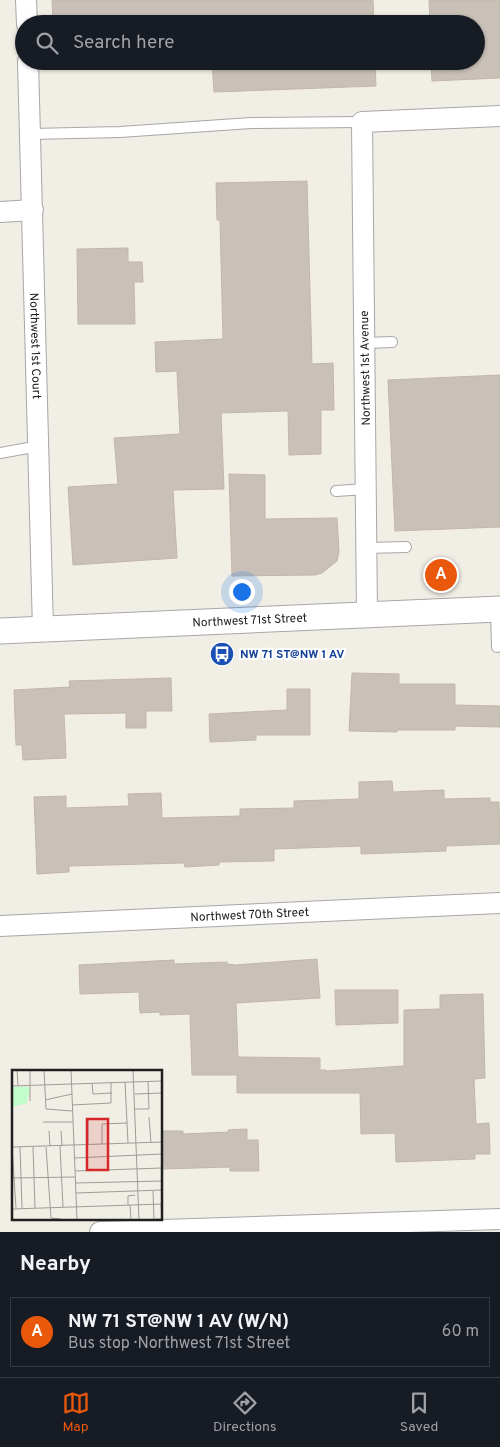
<!DOCTYPE html>
<meta charset="utf-8">
<style>
:root{--surface:#171b24;--page:#242831;--text:#f1f3f6;--muted:#9ea1a6;--line:#363941;--accent:#ea580c}
body{margin:0;font-family:Overpass,sans-serif;background:var(--page);color:var(--text)}
.you{position:absolute;left:241px;top:591px;width:18px;height:18px;margin:-12px;border:4px solid #fff;border-radius:50%;background:#1a73e8;box-shadow:0 0 0 8px #1a73e833}
.badge{display:grid;place-items:center;width:32px;height:32px;border-radius:50%;background:var(--accent);color:#fff;font-size:16px;font-weight:700}
.pin{position:absolute;translate:-50% -50%;border:2px solid #fff;box-shadow:0 1px 5px #0006}
.list{margin:0;padding:0;list-style:none}
h2{display:flex;justify-content:space-between;align-items:center;height:65px;margin:0;padding:0 20px;font-size:21px}
h2 small{font-size:16px;font-weight:400;color:var(--muted)}
.list li{display:grid;grid-template-columns:32px 1fr auto;gap:15px;align-items:center;box-sizing:border-box;height:70px;margin:0 10px 10px;padding:0 10px;border:1px solid var(--line);border-radius:0px}
.list b{display:block;font-size:19px;white-space:nowrap}
.list p{margin:0;font-size:16px;white-space:nowrap;color:var(--muted)}
.list em{font-size:16px;font-style:normal;color:var(--muted)}
.icon{flex:none;width:28px;height:28px;fill:none;stroke:currentColor;stroke-width:2;stroke-linecap:round;stroke-linejoin:round}
.map{position:relative;flex:none;width:500px;height:1232px;overflow:hidden}
.search{position:absolute;background:var(--surface);box-shadow:0 1px 4px #0004;left:15px;right:15px;top:15px;height:55px;display:flex;align-items:center;gap:12px;box-sizing:border-box;padding:0 18px;border-radius:28px;color:var(--muted);font-size:19px}
.sheet{height:145px;background:var(--surface)}
nav{display:flex;justify-content:space-around;align-items:center;box-sizing:border-box;height:70px;border-top:1px solid var(--line);background:var(--surface);font-size:14px;color:var(--muted)}
nav a{display:grid;justify-items:center;gap:2px}
nav .on{color:var(--accent)}
.map>svg:first-child{display:block}
.building{fill:#c9c1b8;stroke:#c4b6a7}
.lines{fill:none;stroke-linecap:round;stroke-linejoin:round}
.service-casing{stroke:#a7a7a7;stroke-width:12}
.minor-casing{stroke:#a7a7a7;stroke-width:22}
.tertiary-casing{stroke:#a7a7a7;stroke-width:27}
.service{stroke:#fff;stroke-width:10}
.minor{stroke:#fff;stroke-width:20}
.tertiary{stroke:#fff;stroke-width:25}
.labels{text-anchor:middle;stroke-width:4.5;stroke-linejoin:round;paint-order:stroke}
.street-label{font-size:12px;fill:#202020;stroke:#fff}
.transit-label{font-size:12px;font-weight:bold;fill:#164399;stroke:#fff;text-anchor:start}
.inset-road{fill:none;stroke:#9d9c97;stroke-width:1}
.view{fill:#d62828;fill-opacity:0.15;stroke:#d62828;stroke-width:2.5}
.inset-edge{fill:none;stroke:#202020;stroke-width:2.5}
</style>
<div class="map">
<svg width="500" height="1232" viewBox="0 0 500 1232">
<rect width="100%" height="100%" fill="#f1eee6"/>
<g class="building">
<polygon points="52,0 373,0 374,24 53,24"/>
<polygon points="429,0 500,0 500,78 432,81 431,61 476,61 476,24 430,24"/>
<polygon points="212,61 375,61 376,86 214,92"/>
<polygon points="307,181 312,364 333,363 334,410 321,410 321,454 289,455 288,411 221,413 224,489 173,490 177,558 73,565 68,487 118,484 114,438 180,434 177,371 156,372 155,342 223,339 220,220 217,220 216,183"/>
<polygon points="128,248 128,262 142,262 143,282 134,282 135,324 78,324 77,249"/>
<polygon points="500,375 500,527 395,531 388,380"/>
<polygon points="229,474 265,475 265,519 337,518 339,552 337,561 322,573 315,575 232,576"/>
<polygon points="352,673 399,674 399,684 455,684 455,705 500,706 500,727 455,726 455,730 397,730 397,732 349,731"/>
<polygon points="171,678 172,711 146,711 146,728 126,728 126,713 64,714 66,758 23,760 22,745 16,745 14,690 70,687 69,681"/>
<polygon points="287,689 310,689 310,735 256,735 256,740 210,742 209,714 287,710"/>
<polygon points="392,781 393,792 444,790 444,799 490,798 490,802 499,802 500,844 446,846 446,851 361,854 361,846 274,849 274,861 219,862 219,865 185,867 184,863 69,866 69,872 37,874 34,797 66,796 66,808 129,806 128,794 161,793 162,818 240,816 240,809 294,808 294,801 359,799 359,782"/>
<polygon points="317,959 320,998 236,1003 238,1057 320,1058 320,1070 326,1070 326,1071 404,1066 404,1010 440,1009 440,995 483,994 485,1078 474,1079 476,1124 489,1123 490,1154 475,1154 475,1159 396,1162 395,1133 361,1134 360,1093 237,1093 237,1075 192,1075 190,1014 160,1015 160,1012 140,1013 139,992 80,994 79,965 174,960 174,964 227,962 227,964 235,965"/>
<polygon points="335,990 398,990 398,1023 336,1025"/>
<polygon points="247,1129 247,1140 258,1140 259,1171 230,1171 230,1167 161,1169 161,1131 183,1131 183,1134 229,1132 228,1130"/>
</g>
<g class="lines">
<g class="service-casing">
<g id="service">
<polyline points="31,134 120,132 251,123 362,122"/>
<polyline points="364,343 392,342"/>
<polyline points="0,453 39,446"/>
<polyline points="336,491 366,489"/>
<polyline points="366,548 406,547"/>
<polyline points="496,610 497,647"/>
</g>
</g>
<g class="minor-casing">
<g id="minor">
<polyline points="26,0 27,24"/>
<path id="s1" d="M 28,61 L 43,630"/>
<polyline points="0,212 33,210"/>
<polyline points="367,614 362,122 500,116"/>
<path id="s2" d="M 0,926 L 500,903"/>
<polyline points="100,1232 500,1219"/>
</g>
</g>
<g class="tertiary-casing">
<g id="tertiary">
<path id="s3" d="M 0,631 L 500,609"/>
</g>
</g>
<use href="#service" class="service"/>
<use href="#minor" class="minor"/>
<use href="#tertiary" class="tertiary"/>
</g>
<defs>
<g id="bus-disc" transform="scale(1.25)"><circle r="9.5" fill="#1a4fb4" stroke="#fff"/><path d="M-5-6H5V4H4V6H2V4H-2V6H-4V4H-5ZM-3.5-4V0h7V-4ZM-3.5 1.2v1.5H-2V1.2ZM2 1.2v1.5H3.5V1.2Z" fill="#fff"/></g>
</defs>
<g fill-rule="evenodd">
<use href="#bus-disc" x="222" y="654"/>
</g>
<g class="labels">
<g class="street-label">
<text dy="4" stroke="none"><textPath href="#s1" startOffset="285">Northwest 1st Court</textPath></text>
<text transform="translate(365 368) rotate(-91)" y="4">Northwest 1st Avenue</text>
<text dy="4" stroke="none"><textPath href="#s3" startOffset="250">Northwest 71st Street</textPath></text>
<text dy="4" stroke="none"><textPath href="#s2" startOffset="250">Northwest 70th Street</textPath></text>
</g>
<g class="transit-label">
<text x="240" y="658">NW 71 ST@NW 1 AV</text>
</g>
</g>
<g transform="translate(12 1070)">
<rect width="150" height="150" fill="#f1eee6"/>
<path d="M 0,17 L 18,17 L 15,33 L 0,37 Z" fill="#c0fdca"/>
<path class="inset-road" d="M 5,0 L 6,16M 32,0 L 34,39 L 60,41M 59,0 L 65,150M 121,0 L 127,150M 113,12 L 116,73M 80,13 L 81,24 L 100,23M 0,16 L 150,11M 123,24 L 150,23M 33,30 L 60,24M 18,31 L 18,0M 60,35 L 99,33 L 99,12M 123,39 L 137,39 L 136,11M 137,47 L 139,73M 76,48 L 76,75M 31,52 L 61,52M 37,61 L 38,76M 49,61 L 50,76M 90,74 L 90,54 L 115,53M 48,76 L 51,137M 0,77 L 150,72M 0,77 L 4,138M 8,77 L 10,138M 21,77 L 23,138M 34,77 L 39,148 L 49,149M 62,88 L 150,84M 63,101 L 150,98M 0,108 L 63,107M 64,113 L 150,111M 141,121 L 142,150M 64,123 L 150,120M 149,134 L 150,150M 116,135 L 116,126 L 123,125M 118,135 L 119,150M 0,139 L 150,134M 123,150 L 150,149"/>
<path class="view" d="M 75,49 L 96,49 L 96,100 L 75,100 Z"/>
<rect width="150" height="150" class="inset-edge"/>
</g>
</svg>
<div class="you"></div>
<div class="pin badge" style="left:441px;top:575px">A</div>
<div class="search"><svg class="icon" aria-label="search" viewBox="0 0 24 24"><circle cx="10" cy="10" r="6"/><path d="M15 15l6 6"/></svg>Search here</div>
</div>
<section class="sheet">
<h2>Nearby<small></small></h2>
<ul class="list">
<li><span class="badge">A</span><div><b>NW 71 ST@NW 1 AV (W/N)</b><p>Bus stop · Northwest 71st Street</p></div><em>60 m</em></li>
</ul>
</section>
<nav>
<a class="on"><svg class="icon" aria-label="map" viewBox="0 0 24 24"><path d="M3 6l6-2 6 2 6-2v14l-6 2-6-2-6 2zM9 4v14M15 6v14"/></svg>Map</a>
<a><svg class="icon" aria-label="directions" viewBox="0 0 24 24"><path d="M12 3l9 9-9 9-9-9zM9 14v-3h6M13 9l2 2-2 2"/></svg>Directions</a>
<a><svg class="icon" aria-label="saved" viewBox="0 0 24 24"><path d="M7 4h10v16l-5-4-5 4z"/></svg>Saved</a>
</nav>
